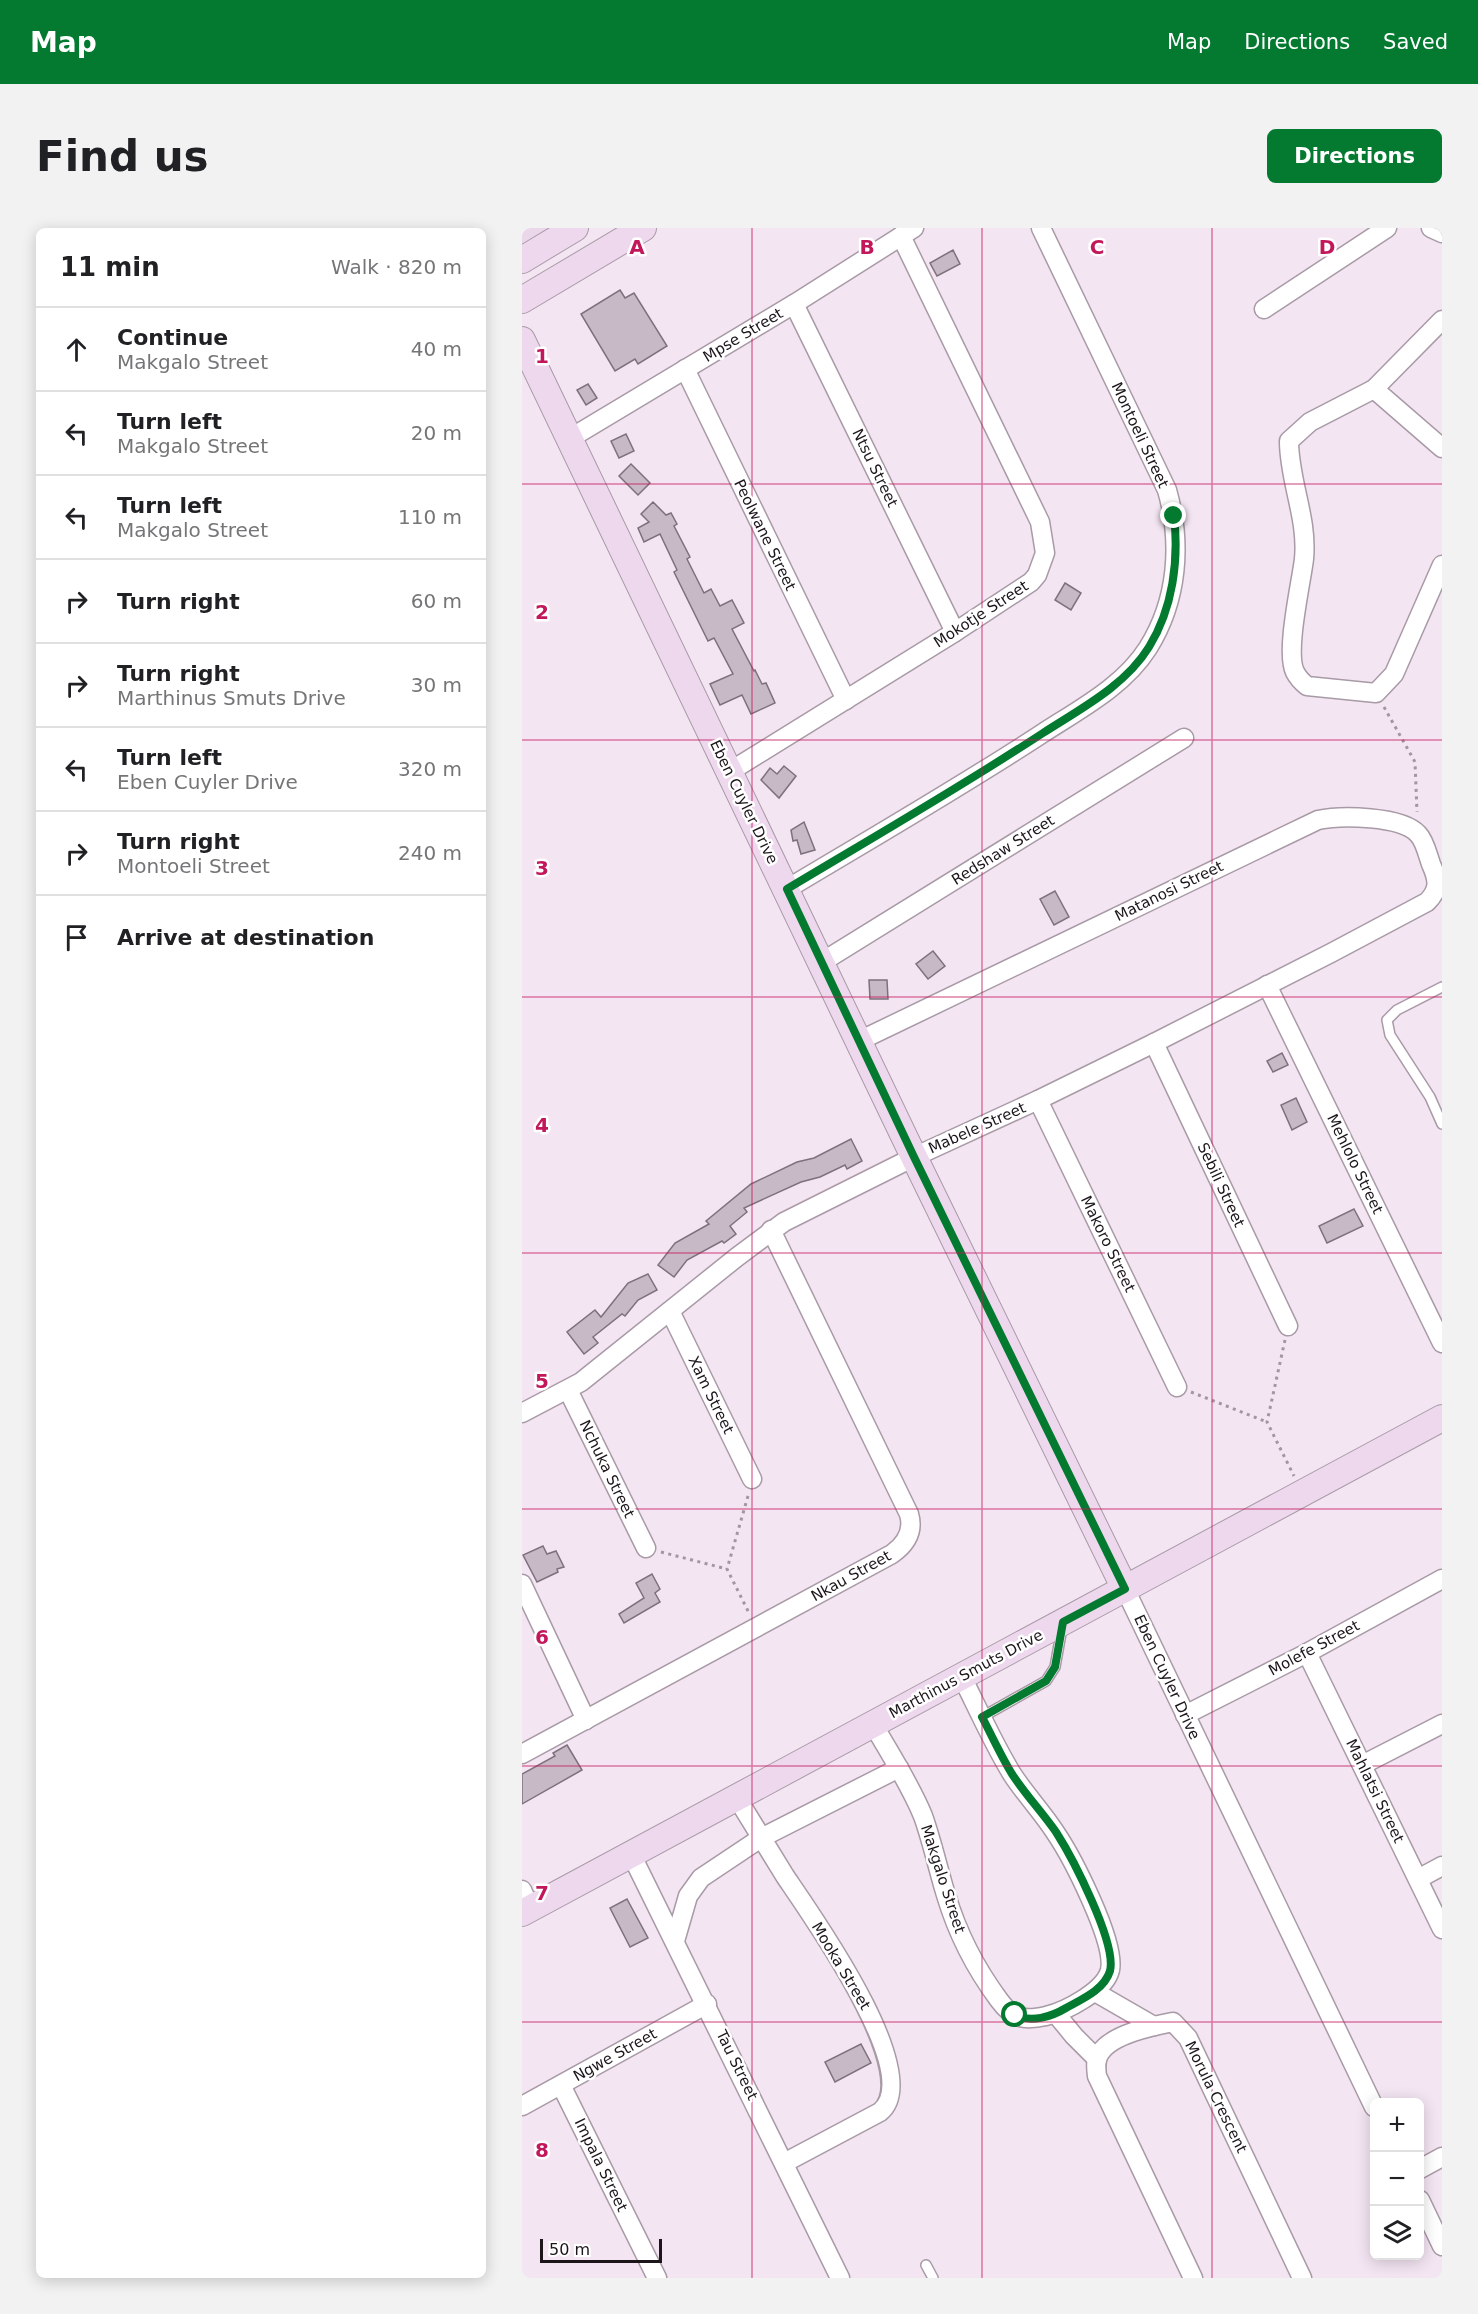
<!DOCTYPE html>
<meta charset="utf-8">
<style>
:root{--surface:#fff;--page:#f2f2f2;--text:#202124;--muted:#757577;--line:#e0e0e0;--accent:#047a30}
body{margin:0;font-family:"DejaVu Sans",sans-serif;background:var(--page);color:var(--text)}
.controls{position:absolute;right:18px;bottom:18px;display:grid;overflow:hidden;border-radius:9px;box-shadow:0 3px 15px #0003}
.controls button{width:54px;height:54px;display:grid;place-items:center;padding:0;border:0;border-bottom:2px solid var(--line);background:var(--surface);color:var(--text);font:30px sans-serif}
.scale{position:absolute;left:18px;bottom:15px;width:122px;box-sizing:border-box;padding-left:6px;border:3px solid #1c161b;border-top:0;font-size:16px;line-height:21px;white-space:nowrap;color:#1c161b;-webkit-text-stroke:4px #fff;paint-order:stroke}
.stop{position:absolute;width:18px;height:18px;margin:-14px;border:4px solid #047a30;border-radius:50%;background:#fff}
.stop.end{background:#047a30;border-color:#fff;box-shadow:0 2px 6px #0008}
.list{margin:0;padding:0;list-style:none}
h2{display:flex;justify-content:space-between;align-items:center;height:78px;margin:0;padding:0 24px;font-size:26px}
h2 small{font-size:20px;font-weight:400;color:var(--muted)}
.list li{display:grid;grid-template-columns:39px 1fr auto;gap:18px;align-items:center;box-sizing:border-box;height:84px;padding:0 24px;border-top:2px solid var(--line)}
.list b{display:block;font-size:22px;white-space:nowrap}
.list p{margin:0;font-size:20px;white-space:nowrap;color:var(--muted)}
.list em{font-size:20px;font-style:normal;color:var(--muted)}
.icon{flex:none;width:33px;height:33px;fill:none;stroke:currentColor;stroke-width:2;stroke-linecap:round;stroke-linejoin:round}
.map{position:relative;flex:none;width:920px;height:2050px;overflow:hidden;border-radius:9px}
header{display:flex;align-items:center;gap:36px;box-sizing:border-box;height:84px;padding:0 30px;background:var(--accent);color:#fff}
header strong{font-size:28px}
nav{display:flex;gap:33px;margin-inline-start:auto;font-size:21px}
.intro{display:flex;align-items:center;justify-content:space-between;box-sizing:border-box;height:144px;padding:0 36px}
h1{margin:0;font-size:42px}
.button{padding:15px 27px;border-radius:9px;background:var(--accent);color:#fff;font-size:21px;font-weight:700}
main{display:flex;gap:36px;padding:0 36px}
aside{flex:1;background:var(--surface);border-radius:9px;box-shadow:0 3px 15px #0003}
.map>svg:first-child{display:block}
.built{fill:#ebd7ea}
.building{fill:#c7b9c6;stroke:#7e717d;stroke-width:1.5}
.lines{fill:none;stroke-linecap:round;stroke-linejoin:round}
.lane-casing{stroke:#a89aa6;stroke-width:12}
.street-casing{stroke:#a89aa6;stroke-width:21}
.secondary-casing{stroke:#a89aa6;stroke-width:28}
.path{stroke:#a296a1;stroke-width:3;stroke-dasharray:3 4.5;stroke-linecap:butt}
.lane{stroke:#fff;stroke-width:9}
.street{stroke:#fff;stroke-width:18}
.secondary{stroke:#eed8ed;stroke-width:26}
.route{stroke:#047a30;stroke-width:8}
.grid{fill:none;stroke:#c2185b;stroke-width:1.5;stroke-opacity:0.55}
.labels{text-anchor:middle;stroke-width:5;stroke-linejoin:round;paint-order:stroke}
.street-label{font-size:15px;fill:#1c161b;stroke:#fff}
.grid-label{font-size:20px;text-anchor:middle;font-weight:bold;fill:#c2185b;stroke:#fff;stroke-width:5;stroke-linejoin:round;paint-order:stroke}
</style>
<header>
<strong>Map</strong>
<nav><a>Map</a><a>Directions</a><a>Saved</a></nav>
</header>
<div class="intro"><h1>Find us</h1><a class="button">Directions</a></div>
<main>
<aside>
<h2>11 min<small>Walk · 820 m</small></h2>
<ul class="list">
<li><svg class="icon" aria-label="ahead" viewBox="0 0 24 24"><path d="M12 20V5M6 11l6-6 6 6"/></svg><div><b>Continue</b><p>Makgalo Street</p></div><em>40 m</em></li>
<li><svg class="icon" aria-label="left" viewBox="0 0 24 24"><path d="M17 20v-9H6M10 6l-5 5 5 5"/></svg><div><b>Turn left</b><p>Makgalo Street</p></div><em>20 m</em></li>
<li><svg class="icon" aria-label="left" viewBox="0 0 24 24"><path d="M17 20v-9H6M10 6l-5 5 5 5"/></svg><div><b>Turn left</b><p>Makgalo Street</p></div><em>110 m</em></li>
<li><svg class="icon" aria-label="right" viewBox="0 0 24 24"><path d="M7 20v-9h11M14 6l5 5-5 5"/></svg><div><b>Turn right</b></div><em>60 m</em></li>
<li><svg class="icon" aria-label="right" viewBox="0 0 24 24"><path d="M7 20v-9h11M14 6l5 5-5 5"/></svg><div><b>Turn right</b><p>Marthinus Smuts Drive</p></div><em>30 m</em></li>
<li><svg class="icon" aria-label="left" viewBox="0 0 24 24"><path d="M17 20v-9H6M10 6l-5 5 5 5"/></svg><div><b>Turn left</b><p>Eben Cuyler Drive</p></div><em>320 m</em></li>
<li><svg class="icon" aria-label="right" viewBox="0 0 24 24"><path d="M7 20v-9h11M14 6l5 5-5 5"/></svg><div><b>Turn right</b><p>Montoeli Street</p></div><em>240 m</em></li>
<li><svg class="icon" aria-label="arrive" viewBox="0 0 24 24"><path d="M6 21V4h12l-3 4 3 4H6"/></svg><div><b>Arrive at destination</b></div></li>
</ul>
</aside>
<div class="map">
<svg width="920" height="2050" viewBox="0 0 920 2050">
<rect width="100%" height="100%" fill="#f4e5f3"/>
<polygon class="built" points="0,0 32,0 0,19"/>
<g class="building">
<polygon points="431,22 438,36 415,48 408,35"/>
<polygon points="98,62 103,70 112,65 145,118 116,136 113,131 93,143 59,86"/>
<polygon points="66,156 75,170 64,177 55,162"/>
<polygon points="104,206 112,223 97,230 89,213"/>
<polygon points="109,236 128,255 116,267 97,248"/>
<polygon points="131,274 144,287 149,285 155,296 152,298 168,329 165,331 182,365 189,361 198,378 210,372 222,395 210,401 232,443 233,442 240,456 244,455 253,475 229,486 220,467 198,477 188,456 211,446 192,410 186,413 152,344 155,342 138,306 122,314 116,300 127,294 119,286"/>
<polygon points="543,355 559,365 549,382 533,372"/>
<polygon points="262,538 274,548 257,570 239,552 248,540 255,546"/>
<polygon points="282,594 293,622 279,626 275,612 271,613 269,602"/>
<polygon points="533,663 547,689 532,697 518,671"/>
<polygon points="411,723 423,738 406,751 394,736"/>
<polygon points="347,752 365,752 366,771 348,771"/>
<polygon points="760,825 766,837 751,844 745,833"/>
<polygon points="774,870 785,894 770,902 759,877"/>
<polygon points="329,911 340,933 325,941 323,937 298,949 279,954 222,980 225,984 208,998 214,1006 202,1015 200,1013 165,1032 152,1049 136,1037 153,1015 187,996 184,993 229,956 275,934 292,930"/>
<polygon points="832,981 841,998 805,1015 797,998"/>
<polygon points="126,1046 135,1062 116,1072 103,1088 100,1086 71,1109 76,1115 62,1126 45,1104 73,1082 79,1089 106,1055"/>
<polygon points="21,1318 25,1326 34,1323 42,1339 35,1341 36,1344 15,1354 1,1327"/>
<polygon points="130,1346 138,1361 133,1365 138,1374 102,1395 97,1386 122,1370 114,1355"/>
<polygon points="45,1517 60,1542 0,1576 0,1546 33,1528 31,1525"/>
<polygon points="105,1671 126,1710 108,1719 88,1680"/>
<polygon points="339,1816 349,1835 313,1854 303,1834"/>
</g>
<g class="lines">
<g class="lane-casing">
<g id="lane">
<polyline points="920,759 875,782 865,792 868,807 908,869 920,896"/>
<polyline points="460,1489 524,1453 533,1439 540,1400"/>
<polyline points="404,2037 411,2050"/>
</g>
</g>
<g class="street-casing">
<g id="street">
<polyline points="909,0 920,5"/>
<polyline points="272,76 433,404"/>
<polyline points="742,81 865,0"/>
<path d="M 920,92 L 852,161 L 788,194 L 767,213 C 767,253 786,290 782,331 C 779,356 763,424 773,444 C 776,450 780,454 785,458 L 854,465 L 872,446 L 920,337"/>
<polyline points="163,141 324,472"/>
<polyline points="852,161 920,220"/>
<polyline points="47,211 272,76 392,0"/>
<polyline points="207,544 433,404 509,354 515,347 523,325 518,294 379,8"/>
<path d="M 265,661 C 350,610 437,560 521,505 C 558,481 602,458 626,420 C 656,372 660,315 645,262 L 519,0"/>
<polyline points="300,734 662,510"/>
<polyline points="745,757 920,1115"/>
<polyline points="632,815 766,1098"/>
<polyline points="516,872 655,1159"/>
<polyline points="148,1083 230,1251"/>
<polyline points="46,1162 124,1320"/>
<path d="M 0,1185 L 59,1154 L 215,1029 L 262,994 L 392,929 L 516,872 L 632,815 L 809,725 L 905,674 C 918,661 916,652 909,636 C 906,628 903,613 896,606 C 880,588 819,587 796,592 L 337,813"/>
<polyline points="0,1356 64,1492"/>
<polyline points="603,1361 852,1879"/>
<polyline points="785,1425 920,1701"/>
<polyline points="663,1487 785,1425 920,1351"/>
<path d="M 351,1496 C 368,1526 388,1556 401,1588 C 410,1613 416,1641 424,1667 C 435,1704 454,1741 477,1772 C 491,1791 502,1793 524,1788 C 544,1783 583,1763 588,1742 C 594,1714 550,1629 533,1604 C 520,1584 503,1566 490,1546 C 471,1515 456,1481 440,1449"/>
<path d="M 0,1526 L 370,1326 C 384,1316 392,1303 387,1286 L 249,1002"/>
<polyline points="840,1537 920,1496"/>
<path d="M 215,1570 C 231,1596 247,1622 263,1648 C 288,1685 404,1847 358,1884 L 262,1935"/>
<polyline points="109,1626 318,2050"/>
<polyline points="896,1651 920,1638"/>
<polyline points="0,1662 8,1680"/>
<polyline points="153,1713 166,1668 179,1650 239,1610 377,1540"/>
<polyline points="573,1764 632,1798"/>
<polyline points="534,1786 552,1808 575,1831"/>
<polyline points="39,1857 135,2050"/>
<polyline points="0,1878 185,1776"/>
<polyline points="898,1941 920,1929"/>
<polyline points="898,1972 920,2018"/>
<path d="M 671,2050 L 575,1848 C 574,1840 573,1832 578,1825 C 590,1806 631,1798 651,1794 L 666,1810 L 780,2050"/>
</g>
</g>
<g class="secondary-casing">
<g id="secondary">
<polyline points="0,32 53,0"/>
<polyline points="0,72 121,0"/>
<polyline points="0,112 392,929 603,1361"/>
<polyline points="0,1685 920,1190"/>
</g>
</g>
<g class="path">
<polyline points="862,479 893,534 895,584"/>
<polyline points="763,1112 745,1194 772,1248"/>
<polyline points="669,1164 745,1194"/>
<polyline points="226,1268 205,1341 227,1385"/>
<polyline points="139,1324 205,1341"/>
</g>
<use href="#lane" class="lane"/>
<use href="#street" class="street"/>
<use href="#secondary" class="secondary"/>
</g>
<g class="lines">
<path class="route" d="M 493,1787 C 509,1795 529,1789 544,1780 C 560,1771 582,1762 588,1743 C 595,1715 550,1629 534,1604 C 520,1584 503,1566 490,1546 C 479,1528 470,1508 460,1489 L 524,1453 L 533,1439 L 541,1394 L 603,1361 L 392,929 L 265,661 C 350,610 437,560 521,505 C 558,481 603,458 627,419 C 651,380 657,332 652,288"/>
</g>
<path class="grid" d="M 230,0 L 230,2050M 460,0 L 460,2050M 690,0 L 690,2050M 0,256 L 920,256M 0,512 L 920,512M 0,769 L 920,769M 0,1025 L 920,1025M 0,1281 L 920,1281M 0,1538 L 920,1538M 0,1794 L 920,1794"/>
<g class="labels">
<g class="street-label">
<text transform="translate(221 107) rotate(-31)" y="5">Mpse Street</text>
<text transform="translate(618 207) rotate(65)" y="5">Montoeli Street</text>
<text transform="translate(353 240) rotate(64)" y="5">Ntsu Street</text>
<text transform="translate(243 307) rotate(64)" y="5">Peolwane Street</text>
<text transform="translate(459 386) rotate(-33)" y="5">Mokotje Street</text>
<text transform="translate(222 574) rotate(64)" y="5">Eben Cuyler Drive</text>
<text transform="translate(481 622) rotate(-32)" y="5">Redshaw Street</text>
<text transform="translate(647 663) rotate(-26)" y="5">Matanosi Street</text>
<text transform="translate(455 900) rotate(-24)" y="5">Mabele Street</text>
<text transform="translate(833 936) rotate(64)" y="5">Mehlolo Street</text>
<text transform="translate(699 957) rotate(65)" y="5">Sebili Street</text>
<text transform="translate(586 1016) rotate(64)" y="5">Makoro Street</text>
<text transform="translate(189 1167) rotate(64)" y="5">Xam Street</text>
<text transform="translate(85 1241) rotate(64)" y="5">Nchuka Street</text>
<text transform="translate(329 1348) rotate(-29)" y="5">Nkau Street</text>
<text transform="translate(792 1420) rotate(-28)" y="5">Molefe Street</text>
<text transform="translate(444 1446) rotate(-28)" y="5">Marthinus Smuts Drive</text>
<text transform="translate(645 1449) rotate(65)" y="5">Eben Cuyler Drive</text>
<text transform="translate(853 1563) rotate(64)" y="5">Mahlatsi Street</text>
<text transform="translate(421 1651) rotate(72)" y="5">Makgalo Street</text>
<text transform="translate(319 1738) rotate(59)" y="5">Mooka Street</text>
<text transform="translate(93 1827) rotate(-29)" y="5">Ngwe Street</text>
<text transform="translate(215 1837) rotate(64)" y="5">Tau Street</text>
<text transform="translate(694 1869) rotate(64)" y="5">Morula Crescent</text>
<text transform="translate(79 1937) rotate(64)" y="5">Impala Street</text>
</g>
</g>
<g class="grid-label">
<text x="115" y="26">A</text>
<text x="345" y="26">B</text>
<text x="575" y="26">C</text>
<text x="805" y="26">D</text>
<text x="20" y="135">1</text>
<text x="20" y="391">2</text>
<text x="20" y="647">3</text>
<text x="20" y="904">4</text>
<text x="20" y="1160">5</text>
<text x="20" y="1416">6</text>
<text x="20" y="1672">7</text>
<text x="20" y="1929">8</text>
</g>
</svg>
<div class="controls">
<button>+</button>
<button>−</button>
<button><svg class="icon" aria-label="layers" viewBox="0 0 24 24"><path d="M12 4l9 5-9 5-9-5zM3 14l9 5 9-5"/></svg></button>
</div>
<div class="scale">50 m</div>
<div class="stop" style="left:493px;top:1787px"></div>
<div class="stop end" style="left:652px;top:288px"></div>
</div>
</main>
